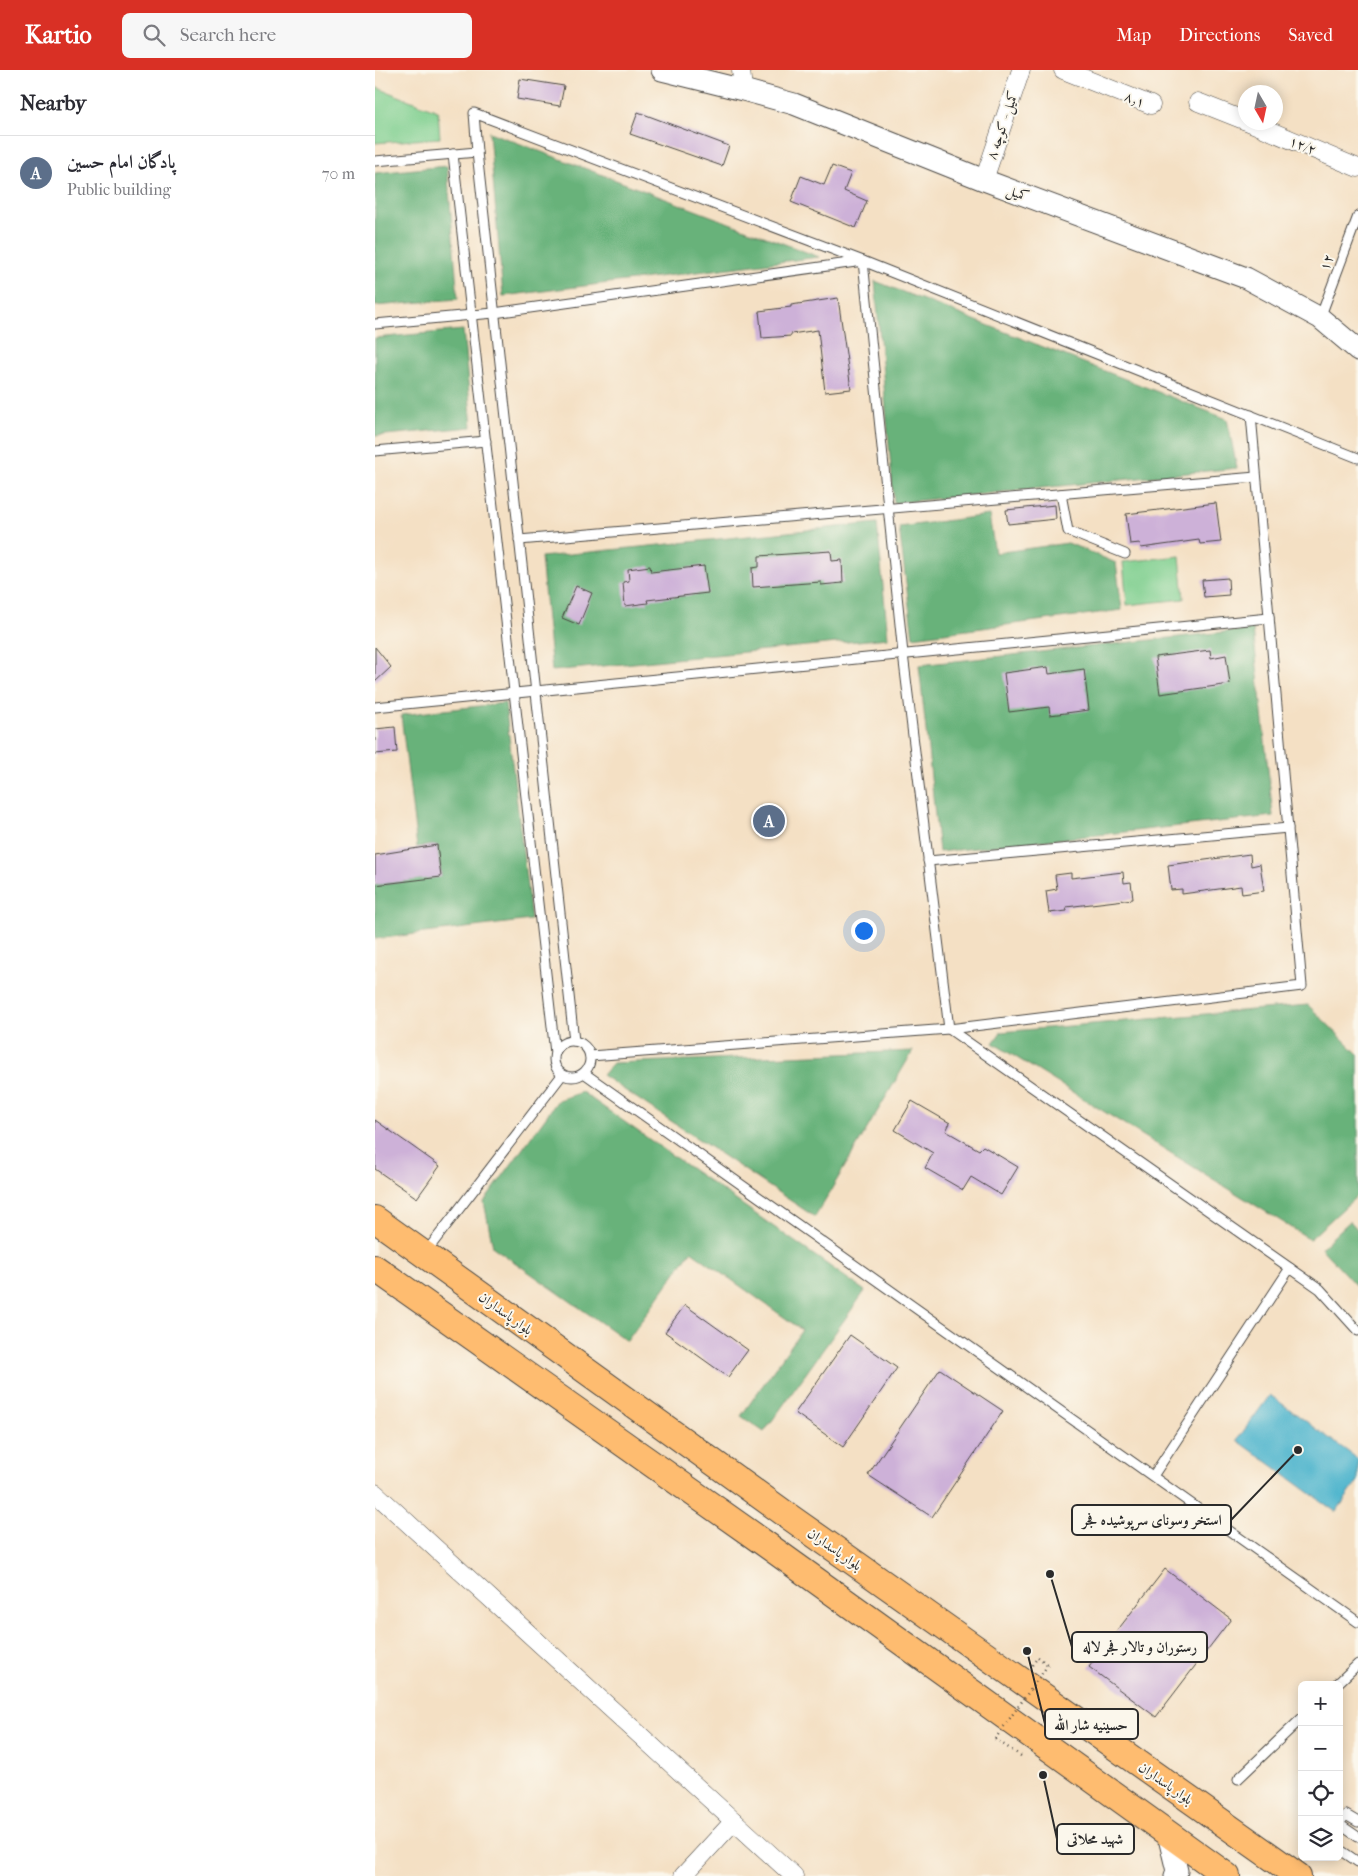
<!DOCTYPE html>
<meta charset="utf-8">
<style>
:root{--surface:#fff;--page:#f7f7f7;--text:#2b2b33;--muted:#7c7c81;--line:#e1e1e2;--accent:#d93025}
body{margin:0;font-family:"IM FELL French Canon",Amiri,serif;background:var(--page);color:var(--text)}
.controls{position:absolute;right:15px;bottom:15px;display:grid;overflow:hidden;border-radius:8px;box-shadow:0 2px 12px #0003}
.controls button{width:45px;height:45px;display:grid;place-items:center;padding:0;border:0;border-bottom:1px solid var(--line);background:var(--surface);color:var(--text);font:25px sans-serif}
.compass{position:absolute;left:863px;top:15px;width:45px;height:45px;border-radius:50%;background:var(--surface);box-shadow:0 2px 12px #0003;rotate:171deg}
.you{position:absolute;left:488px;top:860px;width:18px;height:18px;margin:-12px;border:4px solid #fff;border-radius:50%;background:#1a73e8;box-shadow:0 0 0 8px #1a73e833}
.badge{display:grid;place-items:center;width:32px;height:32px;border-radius:50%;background:var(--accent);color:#fff;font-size:16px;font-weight:700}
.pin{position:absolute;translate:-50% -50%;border:2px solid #fff;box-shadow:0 1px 5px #0006}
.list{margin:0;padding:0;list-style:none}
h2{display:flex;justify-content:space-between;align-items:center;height:65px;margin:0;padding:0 20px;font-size:21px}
h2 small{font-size:16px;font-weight:400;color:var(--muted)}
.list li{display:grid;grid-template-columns:32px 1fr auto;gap:15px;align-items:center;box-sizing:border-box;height:75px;padding:0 20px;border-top:1px solid var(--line)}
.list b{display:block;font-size:19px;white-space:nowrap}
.list p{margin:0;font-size:16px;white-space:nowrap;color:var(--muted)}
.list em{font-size:16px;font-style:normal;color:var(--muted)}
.icon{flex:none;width:28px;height:28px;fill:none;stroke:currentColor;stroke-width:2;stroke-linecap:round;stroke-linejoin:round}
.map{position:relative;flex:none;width:983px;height:1806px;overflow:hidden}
header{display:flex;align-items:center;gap:30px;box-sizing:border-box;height:70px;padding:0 25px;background:var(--accent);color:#fff}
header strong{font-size:24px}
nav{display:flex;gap:28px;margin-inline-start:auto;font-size:18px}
.search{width:350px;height:45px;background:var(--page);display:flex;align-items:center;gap:12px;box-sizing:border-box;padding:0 18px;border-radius:8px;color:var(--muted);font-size:19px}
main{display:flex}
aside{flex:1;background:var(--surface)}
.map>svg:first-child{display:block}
.green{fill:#7fcf8f;stroke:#557d5d}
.forest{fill:#67b27a;stroke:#496e52}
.water{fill:#4fb5cd;stroke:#3d707c}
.building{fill:#cdb1d8}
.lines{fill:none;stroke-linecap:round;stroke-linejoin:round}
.service-casing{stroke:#494642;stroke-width:11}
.minor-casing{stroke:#494642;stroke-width:19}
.tertiary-casing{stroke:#494642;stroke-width:23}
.primary-casing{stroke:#494642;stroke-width:28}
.path{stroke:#494642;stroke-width:2.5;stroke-dasharray:1 4;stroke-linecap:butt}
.service{stroke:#fff;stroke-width:9}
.minor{stroke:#fff;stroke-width:18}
.tertiary{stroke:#fff;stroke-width:21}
.primary{stroke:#febc70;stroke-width:26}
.path-bridge{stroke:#494642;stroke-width:2.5;stroke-dasharray:1 4;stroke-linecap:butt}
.labels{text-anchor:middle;stroke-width:4;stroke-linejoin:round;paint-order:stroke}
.street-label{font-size:14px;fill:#2b2b2b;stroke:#fbf7ec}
.leader{fill:none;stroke:#2b2b2b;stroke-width:2}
.callout-dot{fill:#2b2b2b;stroke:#fbf7ec;stroke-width:2}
.callout{fill:#fbf7ec;stroke:#2b2b2b;stroke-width:2}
.callout-label{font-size:15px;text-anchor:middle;font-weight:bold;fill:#2b2b2b}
</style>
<header>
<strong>Kartio</strong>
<div class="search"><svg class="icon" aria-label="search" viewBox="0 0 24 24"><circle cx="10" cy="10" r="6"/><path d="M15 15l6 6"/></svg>Search here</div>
<nav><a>Map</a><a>Directions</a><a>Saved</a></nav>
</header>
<main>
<aside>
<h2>Nearby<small></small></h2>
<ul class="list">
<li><span class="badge" style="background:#5c6f8a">A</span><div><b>پادگان امام حسین</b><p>Public building</p></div><em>70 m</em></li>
</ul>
</aside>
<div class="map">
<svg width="983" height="1806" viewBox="0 0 983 1806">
<rect width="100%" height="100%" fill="#fbf7ec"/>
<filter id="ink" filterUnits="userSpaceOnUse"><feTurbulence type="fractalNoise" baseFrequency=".02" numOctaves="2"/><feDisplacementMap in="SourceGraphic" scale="10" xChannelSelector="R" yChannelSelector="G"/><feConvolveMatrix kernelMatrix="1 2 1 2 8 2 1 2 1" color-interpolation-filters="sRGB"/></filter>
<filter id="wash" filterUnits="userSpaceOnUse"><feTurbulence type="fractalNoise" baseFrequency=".0096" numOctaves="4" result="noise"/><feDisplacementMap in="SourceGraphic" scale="20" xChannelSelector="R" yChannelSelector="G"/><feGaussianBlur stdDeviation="1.12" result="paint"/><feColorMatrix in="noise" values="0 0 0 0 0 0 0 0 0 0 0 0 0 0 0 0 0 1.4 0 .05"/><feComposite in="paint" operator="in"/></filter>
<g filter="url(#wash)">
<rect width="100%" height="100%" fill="#f4e0c4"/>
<g class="green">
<polygon points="0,17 63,41 65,68 0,73"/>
<polygon points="805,486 809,529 752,535 748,492"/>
</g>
<g class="forest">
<polygon points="114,62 444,187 128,226"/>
<polygon points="72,96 83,229 0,236 0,103"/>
<polygon points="500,211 852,349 862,398 519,433"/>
<polygon points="88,260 97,357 0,366 0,268"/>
<polygon points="614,445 620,483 693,473 741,493 747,540 538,567 524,457"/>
<polygon points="502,453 513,568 177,601 166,487"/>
<polygon points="878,559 898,746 564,782 544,595"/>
<polygon points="130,633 156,850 0,869 0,815 66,806 62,775 42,777 26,645"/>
<polygon points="933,935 983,984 983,1125 935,1169 618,973 626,962"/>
<polygon points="538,981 440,1147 227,1005 238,993"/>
<polygon points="207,1022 490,1221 389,1362 366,1346 427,1260 316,1181 252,1271 118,1177 109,1132 183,1030"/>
<polygon points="975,1151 983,1160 983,1218 946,1178"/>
</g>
<polygon class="water" points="895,1325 983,1389 983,1411 961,1442 862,1370"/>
<g id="blocks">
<g class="building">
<polygon points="145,9 189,16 185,36 142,29"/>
<polygon points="263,42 354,76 347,96 255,64"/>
<polygon points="457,96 476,103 469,121 492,131 481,158 416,132 426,106 449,115"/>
<polygon points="463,228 476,319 450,322 443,260 416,264 416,266 387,268 384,241 416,237 416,235"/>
<polygon points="841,433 846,472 825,474 824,470 766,478 765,473 755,474 751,444"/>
<polygon points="680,435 681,449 633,454 631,440"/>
<polygon points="456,481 457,491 467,490 468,513 446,515 446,512 378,517 377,498 384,497 384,486"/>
<polygon points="275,496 276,502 329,496 333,523 272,530 273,533 250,536 248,512 254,511 253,499"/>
<polygon points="853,508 854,525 829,527 827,510"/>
<polygon points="201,516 217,523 204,555 187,548"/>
<polygon points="0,577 16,597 0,612"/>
<polygon points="835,580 836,588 851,585 855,614 785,624 780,587"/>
<polygon points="673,597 674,604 709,599 714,640 675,645 674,637 634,642 629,603"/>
<polygon points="20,657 22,682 0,684 0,659"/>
<polygon points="62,775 66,807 0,815 0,785"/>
<polygon points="875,784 876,796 885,794 889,821 867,824 866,816 807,824 807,819 796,820 793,795"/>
<polygon points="748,802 749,813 756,812 758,829 691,837 692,841 674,843 671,821 682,819 680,805 696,803 696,808"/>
<polygon points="537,1031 575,1053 571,1061 604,1080 608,1076 643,1097 626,1125 596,1107 588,1120 550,1098 558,1083 520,1060"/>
<polygon points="0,1050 65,1096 42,1128 0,1099"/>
<polygon points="310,1235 373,1280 353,1307 290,1262"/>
<polygon points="475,1265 522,1298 468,1377 420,1343"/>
<polygon points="565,1299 628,1341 557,1447 493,1405"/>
<polygon points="790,1499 856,1549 781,1647 714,1597"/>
</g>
</g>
</g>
<g filter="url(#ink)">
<use href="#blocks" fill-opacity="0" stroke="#494642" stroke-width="1"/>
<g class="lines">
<g class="service-casing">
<g id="service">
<polyline points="78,84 180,983"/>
<polyline points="0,91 102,82"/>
<polyline points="945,248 983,146"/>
<polyline points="0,254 119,243 488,191 528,584 574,959 945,1219 983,1261"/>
<polyline points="0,381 111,371"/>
<polyline points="686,424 693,461 750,484"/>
<polyline points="144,470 881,407"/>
<polyline points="0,637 894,548"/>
<polyline points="553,791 913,758"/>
<circle cx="197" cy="989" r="18"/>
<polyline points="199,971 102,82 99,43 488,191 983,388"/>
<polyline points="215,986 574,959 927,916 876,345"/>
<polyline points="209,1003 983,1552"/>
<polyline points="51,1182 187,1005"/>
<polyline points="778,1406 915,1198"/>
<polyline points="961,1615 983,1594"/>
<polyline points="863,1709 927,1648"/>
<polyline points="964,1753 971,1745 983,1752"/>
<polyline points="964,1754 983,1767"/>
<polyline points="964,1779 983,1792"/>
</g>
</g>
<g class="minor-casing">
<g id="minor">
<polyline points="366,0 368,20"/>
<polyline points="688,0 776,35"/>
<polyline points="823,32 871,51"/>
<polyline points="874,52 983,98"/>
<polyline points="609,110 646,0"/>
<polyline points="0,1423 419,1806"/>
<polyline points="308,1806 359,1751"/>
</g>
</g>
<g class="tertiary-casing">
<g id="tertiary">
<polyline points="287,0 368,20 419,34 609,110 871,208 945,248 983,280"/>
<polyline points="793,1764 802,1801 800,1806"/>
</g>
</g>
<g class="primary-casing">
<g id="primary">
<polyline points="0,1149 416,1448 923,1806"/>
<polyline points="0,1198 389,1473 852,1806"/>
</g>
</g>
<g class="path">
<polyline points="657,1595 663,1587 673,1595"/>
<polyline points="620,1669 646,1686 647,1684"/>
</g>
<use href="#service" class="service"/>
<use href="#minor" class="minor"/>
<use href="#tertiary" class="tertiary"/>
<use href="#primary" class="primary"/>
<polyline class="path-bridge" points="620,1669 673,1595"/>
</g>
</g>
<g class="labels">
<g class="street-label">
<text transform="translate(760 29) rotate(22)" y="5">۸٫۱</text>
<text transform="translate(627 55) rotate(-71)" y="5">کمیل - کوچه ۸</text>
<text transform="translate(928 75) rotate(22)" y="5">۱۲/۲</text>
<text transform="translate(643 123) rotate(20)" y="5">کمیل</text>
<text transform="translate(951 192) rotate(-70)" y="5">۱۲</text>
<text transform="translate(131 1243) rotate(36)" y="5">بلوار پاسداران</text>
<text transform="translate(460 1479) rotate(35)" y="5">بلوار پاسداران</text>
<text transform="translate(791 1713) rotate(35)" y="5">بلوار پاسداران</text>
</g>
</g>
<path class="leader" d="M923 1380L856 1450M675 1504L697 1577M652 1581L670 1654M668 1705L682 1769"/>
<g class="callout-dot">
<circle cx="923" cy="1380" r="5"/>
<circle cx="675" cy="1504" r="5"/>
<circle cx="652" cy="1581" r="5"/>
<circle cx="668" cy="1705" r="5"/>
</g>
<g class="callout">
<rect x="697" y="1435" width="159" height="30" rx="5"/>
<rect x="697" y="1562" width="135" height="30" rx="5"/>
<rect x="670" y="1639" width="93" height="30" rx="5"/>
<rect x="682" y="1754" width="77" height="30" rx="5"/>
</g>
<g class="callout-label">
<text x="777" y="1455">استخر وسونای سرپوشیده فجر</text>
<text x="765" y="1582">رستوران و تالار فجر لاله</text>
<text x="716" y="1660">حسینیه شار الله</text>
<text x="720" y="1774">شهید محلاتی</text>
</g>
</svg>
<div class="controls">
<button>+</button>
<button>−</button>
<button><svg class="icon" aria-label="locate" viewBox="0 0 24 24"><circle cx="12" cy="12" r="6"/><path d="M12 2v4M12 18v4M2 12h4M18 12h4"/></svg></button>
<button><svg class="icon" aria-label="layers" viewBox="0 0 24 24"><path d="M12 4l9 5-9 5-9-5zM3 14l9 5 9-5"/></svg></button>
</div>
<svg class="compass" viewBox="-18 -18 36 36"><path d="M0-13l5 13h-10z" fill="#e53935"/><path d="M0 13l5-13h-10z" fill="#7c7c81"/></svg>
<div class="you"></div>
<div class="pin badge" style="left:394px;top:751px;background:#5c6f8a">A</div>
</div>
</main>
